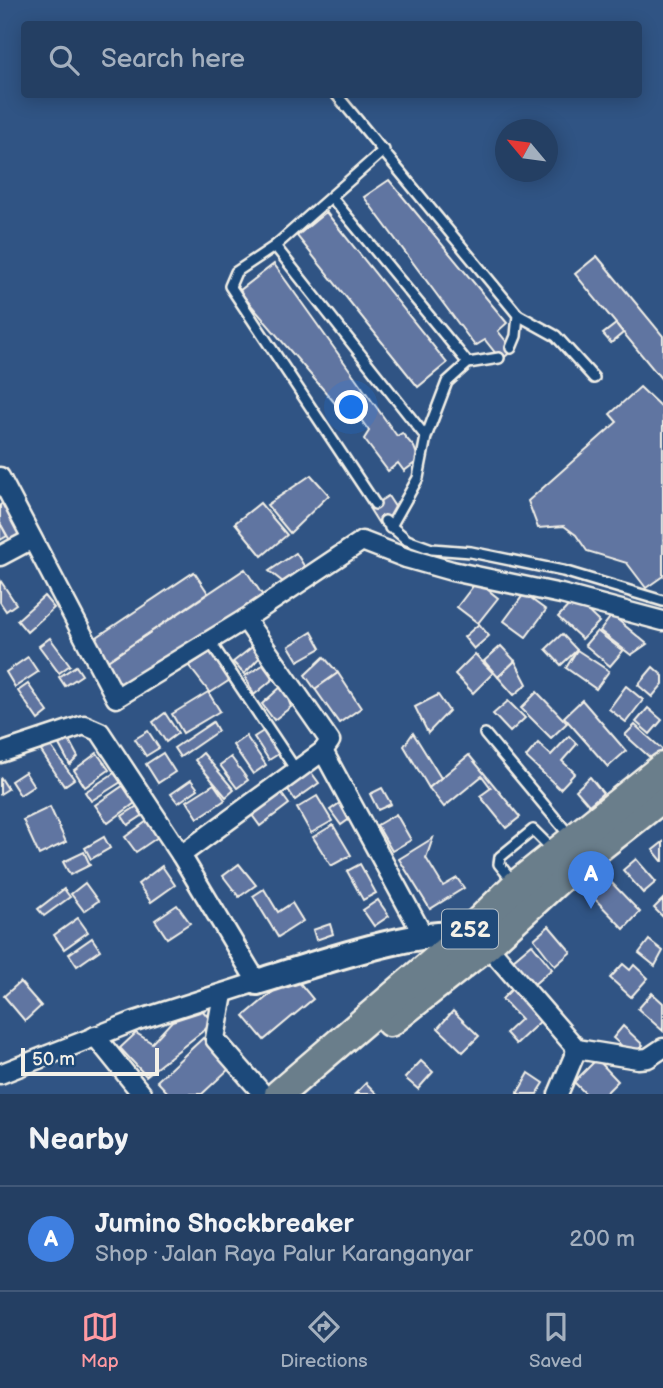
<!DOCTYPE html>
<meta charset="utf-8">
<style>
:root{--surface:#243f63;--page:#304a6c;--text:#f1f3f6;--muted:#a3afbe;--line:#415878;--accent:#ff9aa2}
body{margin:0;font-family:"Balsamiq Sans",sans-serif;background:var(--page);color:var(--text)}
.compass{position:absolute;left:495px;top:119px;width:63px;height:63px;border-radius:50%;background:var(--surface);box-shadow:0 4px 18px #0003;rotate:299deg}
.scale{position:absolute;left:21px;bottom:18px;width:138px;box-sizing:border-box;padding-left:7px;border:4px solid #f4f1e8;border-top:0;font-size:19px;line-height:24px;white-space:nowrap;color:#f4f1e8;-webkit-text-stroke:5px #1f4a7a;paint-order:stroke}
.you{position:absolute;left:352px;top:408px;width:24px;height:24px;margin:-18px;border:5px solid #fff;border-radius:50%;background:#1a73e8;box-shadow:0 0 0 10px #1a73e833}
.badge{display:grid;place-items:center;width:46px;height:46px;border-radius:50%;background:var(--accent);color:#fff;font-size:23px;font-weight:700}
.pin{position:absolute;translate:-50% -58px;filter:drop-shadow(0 2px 4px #0008)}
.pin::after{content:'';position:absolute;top:37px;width:24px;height:21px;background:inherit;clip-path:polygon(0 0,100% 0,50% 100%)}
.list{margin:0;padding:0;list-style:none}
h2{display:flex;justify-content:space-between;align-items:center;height:91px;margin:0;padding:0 28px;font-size:30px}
h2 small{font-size:23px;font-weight:400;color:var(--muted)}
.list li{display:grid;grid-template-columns:46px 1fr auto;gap:21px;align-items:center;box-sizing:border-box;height:105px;padding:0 28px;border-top:2px solid var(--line)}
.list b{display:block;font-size:26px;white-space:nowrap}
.list p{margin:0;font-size:23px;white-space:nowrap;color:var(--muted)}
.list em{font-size:23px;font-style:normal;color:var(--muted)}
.icon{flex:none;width:38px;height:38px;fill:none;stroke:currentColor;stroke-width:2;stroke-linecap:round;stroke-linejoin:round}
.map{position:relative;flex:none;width:663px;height:1094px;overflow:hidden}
.search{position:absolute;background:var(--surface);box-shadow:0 4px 18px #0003;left:21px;right:21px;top:21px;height:77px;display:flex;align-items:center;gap:18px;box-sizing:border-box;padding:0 24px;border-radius:7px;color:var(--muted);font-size:26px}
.sheet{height:196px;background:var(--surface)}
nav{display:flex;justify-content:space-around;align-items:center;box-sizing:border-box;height:98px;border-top:2px solid var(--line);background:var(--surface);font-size:19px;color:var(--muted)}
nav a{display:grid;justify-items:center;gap:4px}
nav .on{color:var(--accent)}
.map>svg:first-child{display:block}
.building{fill:#6074a1;stroke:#f4f1e8;stroke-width:2}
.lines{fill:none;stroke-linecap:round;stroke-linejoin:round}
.lane-casing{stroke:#f4f1e8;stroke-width:14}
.street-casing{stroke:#f4f1e8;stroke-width:23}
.secondary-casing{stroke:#f4f1e8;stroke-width:30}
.primary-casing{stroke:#f4f1e8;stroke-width:33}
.lane{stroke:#1f4a7a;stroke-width:9}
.street{stroke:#1f4a7a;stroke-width:18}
.secondary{stroke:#1f4a7a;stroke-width:24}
.primary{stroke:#6b7e8b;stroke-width:28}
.labels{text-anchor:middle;stroke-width:5;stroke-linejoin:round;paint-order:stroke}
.shield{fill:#1f4a7a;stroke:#b4bfc7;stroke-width:2}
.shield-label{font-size:23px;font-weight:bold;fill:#f4f1e8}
</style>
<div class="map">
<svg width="663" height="1094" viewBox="0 0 663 1094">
<rect width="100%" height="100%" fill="#305484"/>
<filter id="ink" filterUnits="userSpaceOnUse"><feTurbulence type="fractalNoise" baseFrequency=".0143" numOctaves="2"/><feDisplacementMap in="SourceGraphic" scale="14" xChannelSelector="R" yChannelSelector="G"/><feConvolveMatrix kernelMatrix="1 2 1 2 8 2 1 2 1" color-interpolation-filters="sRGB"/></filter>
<g filter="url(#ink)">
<g class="building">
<polygon points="389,180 507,323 498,331 513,350 501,360 485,340 475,346 364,197"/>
<polygon points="326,212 447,363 418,387 297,236"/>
<polygon points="597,256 663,336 663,381 575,274"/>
<polygon points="274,264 397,436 402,433 414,447 419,460 404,471 398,463 388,471 364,439 369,431 359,417 352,423 239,291"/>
<polygon points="616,324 623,333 611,343 603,334"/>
<polygon points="640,387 663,409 663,576 646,588 627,563 587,551 576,535 564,526 538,528 528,501 617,422 610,414"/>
<polygon points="311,475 329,495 290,533 267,505"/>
<polygon points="388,496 399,513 379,524 369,508"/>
<polygon points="5,502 25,537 12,544 0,523 0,505"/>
<polygon points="260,503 287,535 262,556 235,523"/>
<polygon points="0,523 7,536 0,540"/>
<polygon points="296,553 308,572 288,586 269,571"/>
<polygon points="245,569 263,596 121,692 103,664"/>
<polygon points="194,572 208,593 103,664 88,643"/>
<polygon points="0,580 16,604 6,611 0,602"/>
<polygon points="477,581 498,598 478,623 457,607"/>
<polygon points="524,594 546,610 526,637 504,621"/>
<polygon points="44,596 54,608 27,632 17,620"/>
<polygon points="575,599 599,622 582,639 558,617"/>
<polygon points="612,615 647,644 631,655 600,631"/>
<polygon points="479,624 489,636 474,649 464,637"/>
<polygon points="597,631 623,651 610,666 585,645"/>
<polygon points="312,632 321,648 298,661 289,646"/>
<polygon points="562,634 577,650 561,665 546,649"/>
<polygon points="50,638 70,665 59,673 39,646"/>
<polygon points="256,644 263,654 244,674 233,662"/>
<polygon points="501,646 515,661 498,677 484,661"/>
<polygon points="577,650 609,671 596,689 566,668"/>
<polygon points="212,651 233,678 210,693 189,666"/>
<polygon points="475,654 493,673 473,693 455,674"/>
<polygon points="28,657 38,672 15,687 6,672"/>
<polygon points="324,657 338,673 315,689 305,675"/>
<polygon points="515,661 527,684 514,695 498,677"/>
<polygon points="263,665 273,679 254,695 245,676"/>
<polygon points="76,666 82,675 65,686 59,677"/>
<polygon points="653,667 663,676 663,684 652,697 638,685"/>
<polygon points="338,673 361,708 339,723 315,689"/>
<polygon points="28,684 48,712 38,720 18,691"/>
<polygon points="283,685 291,707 274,720 262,704"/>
<polygon points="626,686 643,700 626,722 609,709"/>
<polygon points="208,692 220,711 183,733 172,714"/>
<polygon points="537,692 567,723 551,738 521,708"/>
<polygon points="438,695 449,711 428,733 415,707"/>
<polygon points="582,700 626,751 608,767 564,717"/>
<polygon points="508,701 525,718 510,732 493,714"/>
<polygon points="648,708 662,720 650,734 636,722"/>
<polygon points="165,713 178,733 166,742 153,722"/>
<polygon points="213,722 218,731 180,757 174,748"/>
<polygon points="635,725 663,750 654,761 625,735"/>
<polygon points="265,730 280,753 269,760 254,737"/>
<polygon points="148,731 159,748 146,756 135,739"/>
<polygon points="65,733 78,757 70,765 56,739"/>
<polygon points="413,733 441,778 429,788 404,746"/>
<polygon points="246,736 266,765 253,774 233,745"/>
<polygon points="569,736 577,744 562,761 575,773 560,789 526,757 538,743 551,755"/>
<polygon points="48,742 74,779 64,786 39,748"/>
<polygon points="97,753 109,770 85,787 74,770"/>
<polygon points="163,753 175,772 158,783 146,764"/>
<polygon points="203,753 234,790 226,797 195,760"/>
<polygon points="469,755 520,817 506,828 480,796 491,788 482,776 444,807 429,788"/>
<polygon points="231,757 248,780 237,788 220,765"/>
<polygon points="308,768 319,783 295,800 285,785"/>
<polygon points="25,772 34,786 20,795 11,781"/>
<polygon points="114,773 121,782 91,801 85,792"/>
<polygon points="590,777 603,793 589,805 576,790"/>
<polygon points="1,778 8,789 0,794 0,779"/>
<polygon points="191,780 198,789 178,803 171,794"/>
<polygon points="127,783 139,800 108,823 95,805"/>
<polygon points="214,784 225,800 198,818 187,801"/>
<polygon points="382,788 391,804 378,810 370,794"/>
<polygon points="278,789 289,804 260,826 249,811"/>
<polygon points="317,796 332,821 311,833 297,808"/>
<polygon points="344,800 355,815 341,825 330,810"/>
<polygon points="142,803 148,812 128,825 122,816"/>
<polygon points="50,807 66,842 39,855 23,820"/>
<polygon points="396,814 411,840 392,851 377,825"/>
<polygon points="150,819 161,835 136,852 125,837"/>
<polygon points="333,825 351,855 331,866 313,837"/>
<polygon points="104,837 110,848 91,859 85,848"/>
<polygon points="433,838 426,858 443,886 457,878 464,888 430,909 399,859"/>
<polygon points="663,842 663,861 662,861 653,850"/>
<polygon points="84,852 90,865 70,875 63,862"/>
<polygon points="636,859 656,882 643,893 623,870"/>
<polygon points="239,864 256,885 239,897 223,876"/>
<polygon points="360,864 376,893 363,900 347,871"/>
<polygon points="162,866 175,885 151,902 138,884"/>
<polygon points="606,877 640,912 624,929 589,893"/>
<polygon points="85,883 98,901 84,911 71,894"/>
<polygon points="64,889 70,897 44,916 38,909"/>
<polygon points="264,889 278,912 292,903 303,921 278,937 253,896"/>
<polygon points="663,899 663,917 654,908"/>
<polygon points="378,900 389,916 374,926 363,910"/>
<polygon points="177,905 190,923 167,938 155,920"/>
<polygon points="78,918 88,932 64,949 54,935"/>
<polygon points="330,924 333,934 316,940 313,930"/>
<polygon points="549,926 571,952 555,966 534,939"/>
<polygon points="92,938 100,950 77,966 69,954"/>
<polygon points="649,940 663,951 655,966 639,953"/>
<polygon points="532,944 552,969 532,986 512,961"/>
<polygon points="623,964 630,970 634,965 648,978 631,997 610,978"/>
<polygon points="293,975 313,999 264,1040 244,1016"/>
<polygon points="20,982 41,1006 25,1021 4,996"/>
<polygon points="516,985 545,1017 516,1044 506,1033 521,1019 502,999"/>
<polygon points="652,993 663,1003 663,1031 638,1009"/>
<polygon points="203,1011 213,1023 146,1076 120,1048 136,1033 152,1043 172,1021"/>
<polygon points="453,1011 479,1036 463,1052 438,1028"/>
<polygon points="623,1026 643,1045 633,1056 613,1038"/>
<polygon points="203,1038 230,1068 202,1094 169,1094 157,1081"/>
<polygon points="597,1059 618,1081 605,1094 586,1094 574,1082"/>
<polygon points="421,1061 433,1072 418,1089 405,1078"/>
<polygon points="529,1073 544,1083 537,1094 517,1094"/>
<polygon points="366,1083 377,1094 355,1094"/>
</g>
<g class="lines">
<g class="lane-casing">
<g id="lane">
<polyline points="336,94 518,315 516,336 511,348"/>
<polyline points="332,198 468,363"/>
<polyline points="275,246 426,437"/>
<polyline points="518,315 556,336 594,378"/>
<polyline points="375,504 230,286 236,272 275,246 384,150"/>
<polyline points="385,521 407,540 432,549 471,552 563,571 663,601"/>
<polyline points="390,528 418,478 426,437 447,382 468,363 499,358"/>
<polyline points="209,640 296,770"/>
<polyline points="485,734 570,836"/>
<polyline points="515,884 499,864 500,857 533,830 553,850"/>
</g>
</g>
<g class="street-casing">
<g id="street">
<polyline points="0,477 116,698 245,619 362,541 406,558 452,571 561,594 663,621"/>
<polyline points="0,556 32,539"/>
<polyline points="323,751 423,935"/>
<polyline points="0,753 84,725 100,732 181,855 257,982 135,1021 0,1074"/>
<polyline points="181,855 323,751 330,741 245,619"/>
<polyline points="487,945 577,1049 638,1059 648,1058 663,1048"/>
<polyline points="223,994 215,1039 263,1094"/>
<polyline points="95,1036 142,1094"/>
<polyline points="558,1094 577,1049"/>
</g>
</g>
<g class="secondary-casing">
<path id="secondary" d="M 257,982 C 302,969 438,919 476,939"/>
</g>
<g class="primary-casing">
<g id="primary">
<polyline points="390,1022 487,945 560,878 663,797"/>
<polyline points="279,1094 466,934 516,885 663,767"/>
</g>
</g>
<use href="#lane" class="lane"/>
<use href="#street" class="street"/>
<use href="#secondary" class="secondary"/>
<use href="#primary" class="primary"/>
</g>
</g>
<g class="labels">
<rect class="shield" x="442" y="909.5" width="56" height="39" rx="5"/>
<g class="shield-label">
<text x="470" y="937">252</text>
</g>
</g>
</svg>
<svg class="compass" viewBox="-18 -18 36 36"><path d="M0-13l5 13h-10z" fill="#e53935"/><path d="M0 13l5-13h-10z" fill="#a3afbe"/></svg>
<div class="scale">50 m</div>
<div class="you"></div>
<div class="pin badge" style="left:591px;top:909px;background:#3f7fe0">A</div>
<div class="search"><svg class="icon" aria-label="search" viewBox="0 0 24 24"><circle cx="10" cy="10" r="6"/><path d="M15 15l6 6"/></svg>Search here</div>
</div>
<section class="sheet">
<h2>Nearby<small></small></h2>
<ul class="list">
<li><span class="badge" style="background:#3f7fe0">A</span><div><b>Jumino Shockbreaker</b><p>Shop · Jalan Raya Palur Karanganyar</p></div><em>200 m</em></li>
</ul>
</section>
<nav>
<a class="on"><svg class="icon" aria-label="map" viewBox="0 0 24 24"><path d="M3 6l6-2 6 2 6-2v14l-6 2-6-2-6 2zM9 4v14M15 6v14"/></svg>Map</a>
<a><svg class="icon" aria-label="directions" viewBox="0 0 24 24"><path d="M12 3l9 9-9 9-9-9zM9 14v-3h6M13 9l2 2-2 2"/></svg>Directions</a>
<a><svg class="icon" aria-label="saved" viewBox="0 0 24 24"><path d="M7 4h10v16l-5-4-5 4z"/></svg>Saved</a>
</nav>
